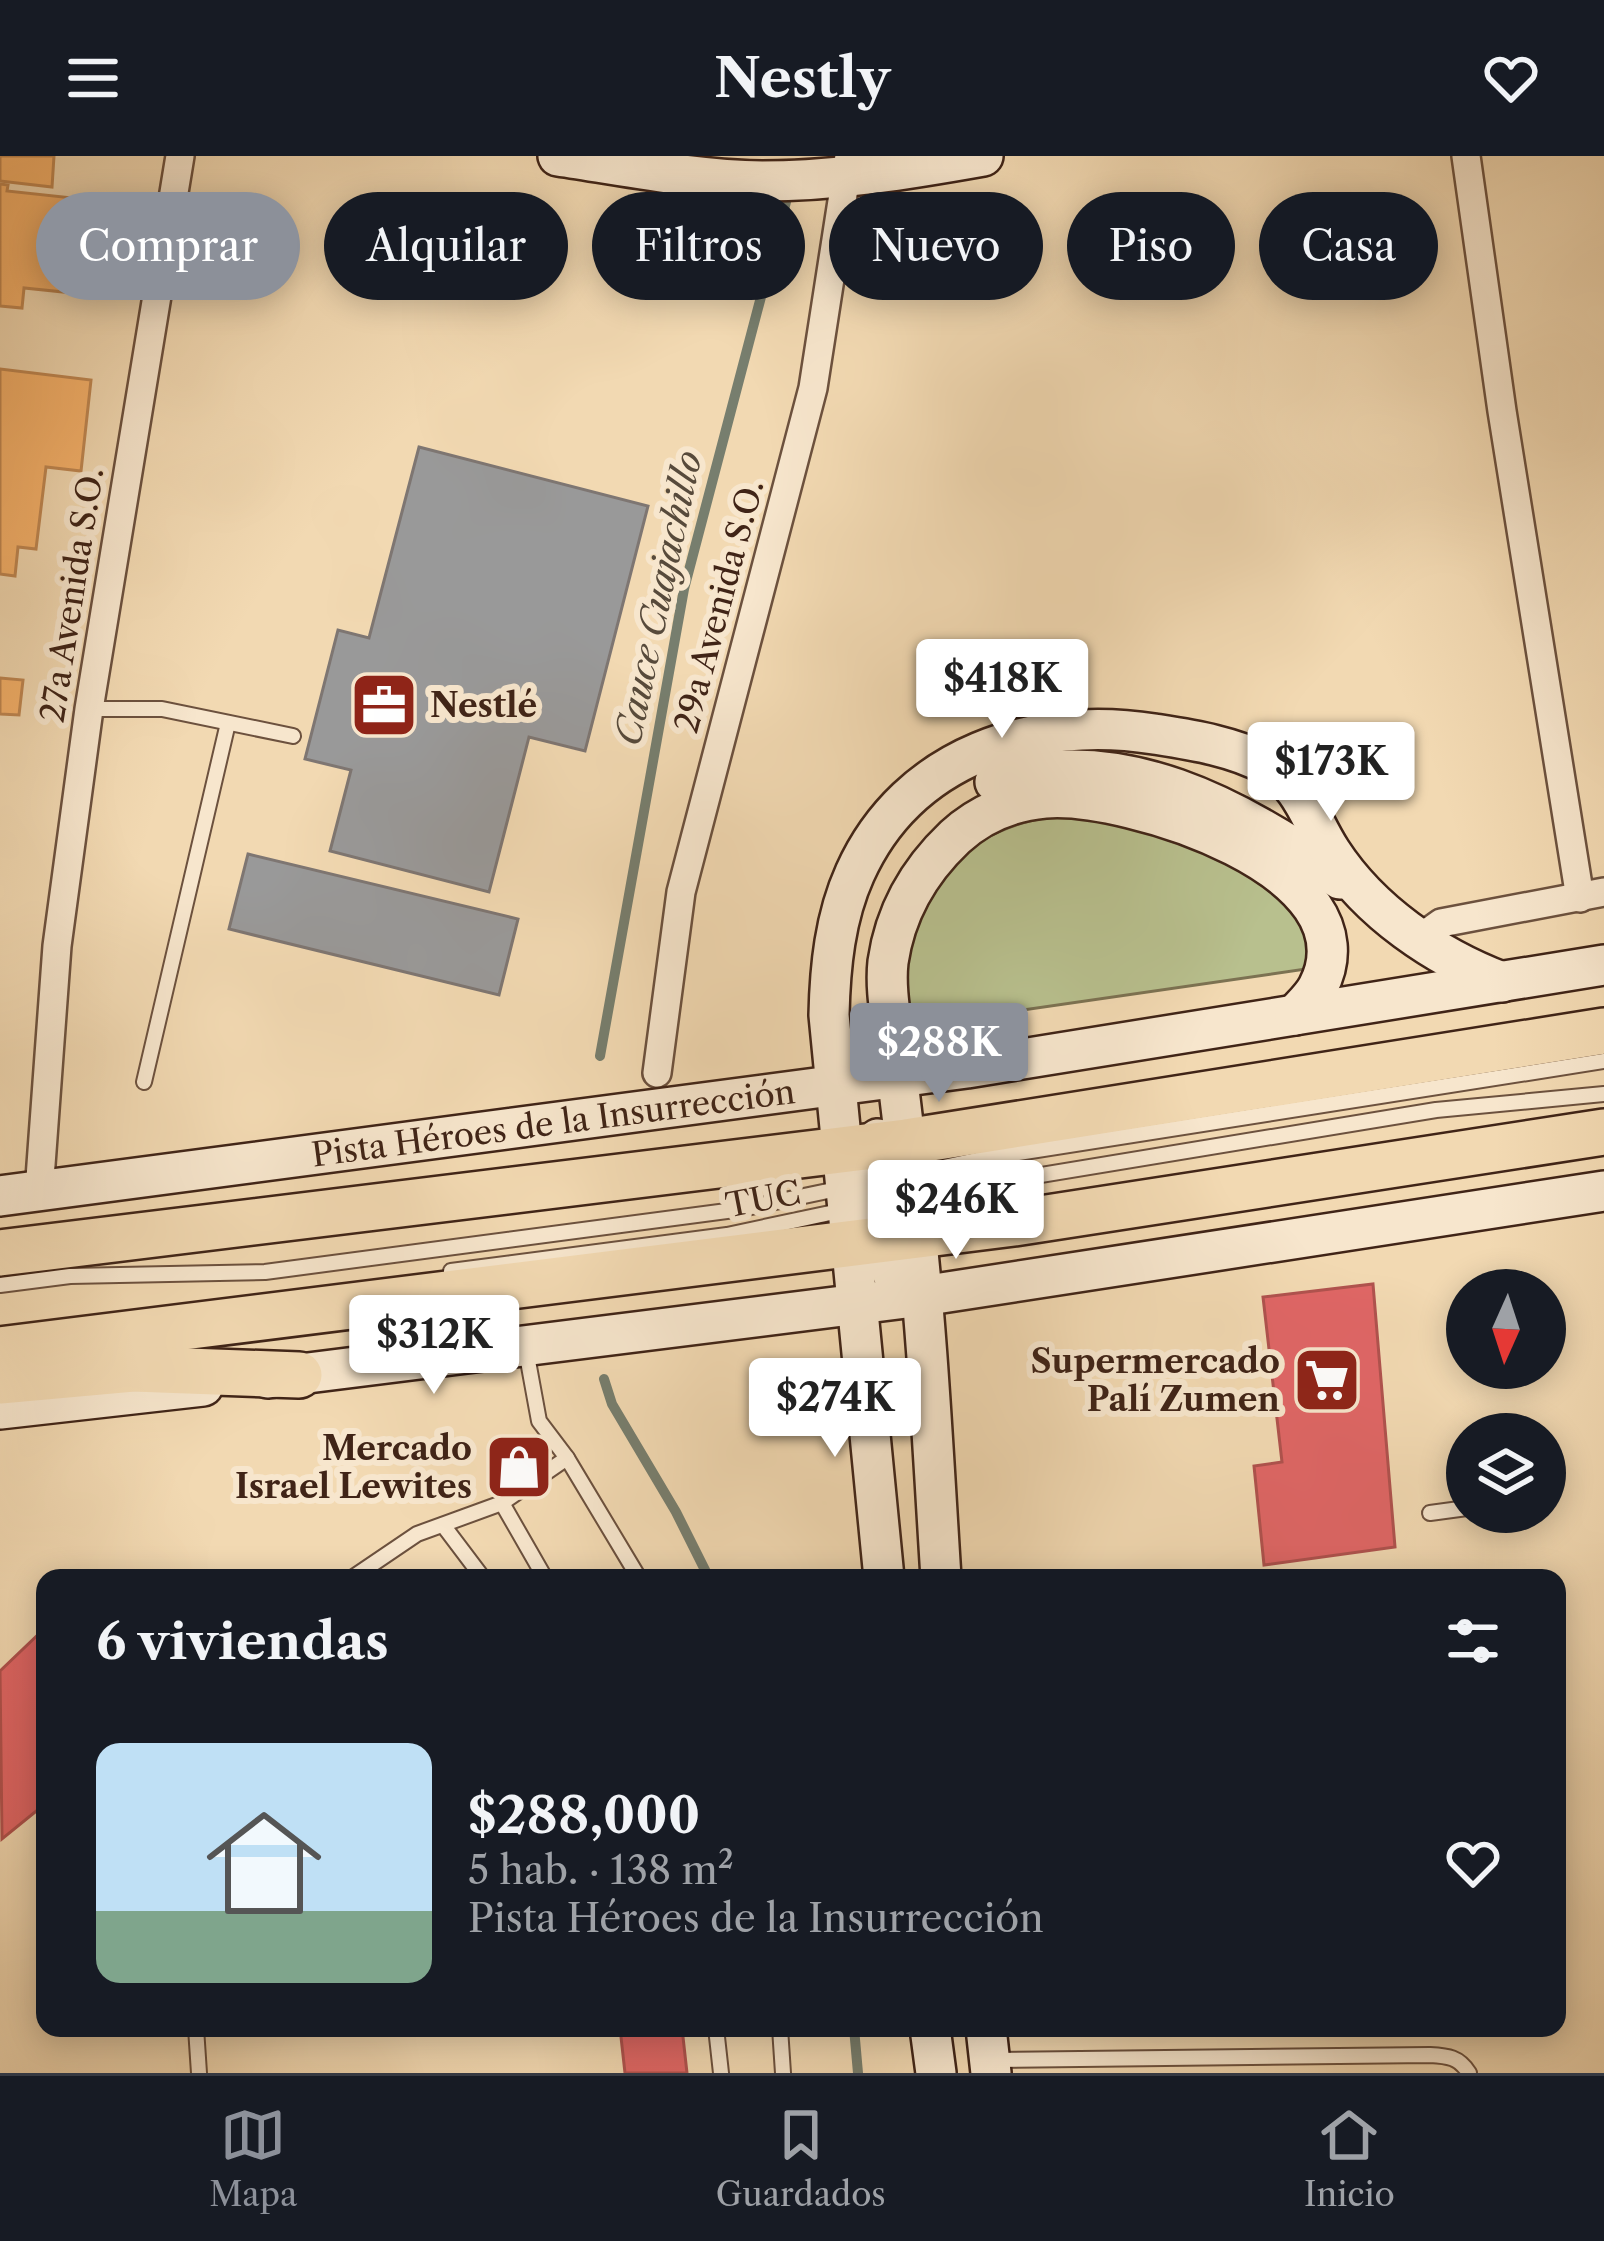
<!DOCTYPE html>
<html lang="es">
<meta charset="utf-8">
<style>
body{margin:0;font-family:"Libre Caslon Text",serif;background:#242831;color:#f1f3f6;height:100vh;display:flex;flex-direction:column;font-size:45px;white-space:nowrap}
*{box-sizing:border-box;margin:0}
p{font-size:39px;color:#9ea1a6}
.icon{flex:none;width:66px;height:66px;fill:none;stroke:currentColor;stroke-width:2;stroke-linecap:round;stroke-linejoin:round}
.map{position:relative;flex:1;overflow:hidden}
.drawer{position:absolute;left:36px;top:1413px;width:1530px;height:468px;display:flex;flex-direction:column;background:#171b24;border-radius:24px;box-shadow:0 6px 30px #0003}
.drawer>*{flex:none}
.hud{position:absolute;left:36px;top:36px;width:1533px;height:108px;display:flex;gap:24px}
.needle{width:78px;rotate:183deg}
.controls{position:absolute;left:1446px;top:1113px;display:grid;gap:24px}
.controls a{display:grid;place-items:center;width:120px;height:120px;border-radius:50%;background:#171b24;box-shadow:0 6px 30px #0003;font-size:60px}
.price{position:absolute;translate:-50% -102px;padding:0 27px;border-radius:12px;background:#fff;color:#222;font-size:39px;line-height:78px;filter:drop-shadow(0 3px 6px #0008)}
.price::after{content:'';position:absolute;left:50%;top:72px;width:36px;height:27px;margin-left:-18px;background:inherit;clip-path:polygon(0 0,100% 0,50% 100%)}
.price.active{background:#8c9099;color:#fff}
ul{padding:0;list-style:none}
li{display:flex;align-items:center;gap:36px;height:300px;padding:0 60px}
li+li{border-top:3px solid #363941}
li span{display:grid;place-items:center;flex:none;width:336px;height:240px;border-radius:24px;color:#555}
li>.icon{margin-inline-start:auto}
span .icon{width:144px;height:144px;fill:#fffc;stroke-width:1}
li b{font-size:51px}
h2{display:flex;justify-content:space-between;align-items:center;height:144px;padding:0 60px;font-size:51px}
.chip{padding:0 42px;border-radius:54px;background:#171b24;box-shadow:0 6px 30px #0003;font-size:42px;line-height:108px}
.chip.active{background:#8c9099;color:#fff}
header{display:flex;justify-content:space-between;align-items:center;height:156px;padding:0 60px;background:#171b24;font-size:54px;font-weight:800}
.tabs{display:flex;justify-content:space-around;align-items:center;height:168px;border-top:3px solid #363941;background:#171b24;font-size:33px;color:#9ea1a6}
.tabs a{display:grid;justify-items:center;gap:6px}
.tabs .active{color:#8c9099}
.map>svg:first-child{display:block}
.green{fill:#b8c08e;stroke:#7c7252;stroke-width:3}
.shops{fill:#e06666;stroke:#b0524e;stroke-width:3}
.health{fill:#f6b26b;stroke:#bf8752;stroke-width:3}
.industry{fill:#999;stroke:#7e7672;stroke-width:3}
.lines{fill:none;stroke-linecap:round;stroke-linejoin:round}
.stream{stroke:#777e6e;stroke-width:10}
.lane-casing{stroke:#6c513e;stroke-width:18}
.street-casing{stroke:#6c513e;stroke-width:32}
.secondary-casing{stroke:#402417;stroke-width:44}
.primary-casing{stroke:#402417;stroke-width:50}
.lane{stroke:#f7e6cd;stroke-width:14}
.street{stroke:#f7e6cd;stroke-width:27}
.secondary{stroke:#f7e6cd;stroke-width:39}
.primary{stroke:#f2d9b2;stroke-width:45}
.labels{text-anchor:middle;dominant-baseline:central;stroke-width:12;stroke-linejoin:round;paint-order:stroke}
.street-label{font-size:33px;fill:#402417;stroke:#f7e6cd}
.poi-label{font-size:33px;font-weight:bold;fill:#402417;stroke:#f7e6cd;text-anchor:end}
.water-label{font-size:36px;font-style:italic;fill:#574a3b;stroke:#f7e6cd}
</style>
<header><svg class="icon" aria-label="menu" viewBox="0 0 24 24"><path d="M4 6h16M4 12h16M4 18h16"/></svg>Nestly<svg class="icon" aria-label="heart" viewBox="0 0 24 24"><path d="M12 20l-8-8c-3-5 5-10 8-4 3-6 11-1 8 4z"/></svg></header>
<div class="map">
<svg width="1604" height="1917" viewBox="0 0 1604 1917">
<rect width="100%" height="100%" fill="#f2d9b2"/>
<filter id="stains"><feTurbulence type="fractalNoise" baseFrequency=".00167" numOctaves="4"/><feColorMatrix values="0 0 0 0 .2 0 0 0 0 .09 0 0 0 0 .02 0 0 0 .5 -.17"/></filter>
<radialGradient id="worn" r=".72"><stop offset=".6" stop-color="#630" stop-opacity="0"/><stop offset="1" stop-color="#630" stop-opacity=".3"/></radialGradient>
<!-- green -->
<path class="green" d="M1053,661C1071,661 1091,659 1109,662C1152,669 1277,721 1299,758C1308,772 1307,797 1306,813L912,870C885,767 947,673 1053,661Z"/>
<!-- shops -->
<g class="shops">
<polygon points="1373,1128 1395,1391 1264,1409 1254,1310 1282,1306 1263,1141"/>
<polygon points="45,1472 45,1648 2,1683 0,1515"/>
<polygon points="620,1872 682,1872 687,1917 625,1917"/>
</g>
<!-- health -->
<g class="health">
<polygon points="0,0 54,0 52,31 0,25"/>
<polygon points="0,28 8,29 7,35 82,43 73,137 24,132 22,152 0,150"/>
<polygon points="0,213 91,224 81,315 46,311 36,393 18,391 15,420 0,418"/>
<polygon points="0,522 23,524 19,559 0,558"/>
</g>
<!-- industry -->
<g class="industry">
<polygon points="419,291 648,350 585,595 529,581 489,736 330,695 351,614 305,603 338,474 369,482"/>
<polygon points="248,698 518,763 499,839 229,773"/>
</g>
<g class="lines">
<!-- stream -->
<g class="stream">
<polyline points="600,900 684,433 786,46 785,33"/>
<polyline points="604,1223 612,1248 676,1356 709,1422"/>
<polyline points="854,1872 858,1917"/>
</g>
<defs>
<g id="lane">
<polyline points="89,553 162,553 293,580"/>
<polyline points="144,926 228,567"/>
<polyline points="910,1018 986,1002 1604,905"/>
<polyline points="913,1040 1436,954 1604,938"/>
<polyline points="451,1115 727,1079 844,1054"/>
<polyline points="0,1129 70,1120 265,1116 742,1053 842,1032"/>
<polyline points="526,1194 539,1265 567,1302 639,1422"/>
<polyline points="502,1347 545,1422"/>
<polyline points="1430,1357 1467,1352"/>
<polyline points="443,1369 483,1422"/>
<polyline points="352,1422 417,1378 502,1347 567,1302"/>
<polyline points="196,1872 199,1917"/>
<polyline points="716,1872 721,1917"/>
<polyline points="780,1872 783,1917"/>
<path d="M995,1904L1430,1899C1448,1900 1459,1901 1469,1917"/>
</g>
<g id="street">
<polyline points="1466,0 1502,255 1580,742"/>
<polyline points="1420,782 1441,767 1604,736"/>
<polyline points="657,917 681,736 813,232 849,0"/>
<polyline points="39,1036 57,790 89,553 180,0"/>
</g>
<g id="secondary">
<path d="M558,0C626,10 693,24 762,25C836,25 910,13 983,0"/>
<path d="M995,626C1120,586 1241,653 1340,723"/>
<polyline points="878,983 892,1116 898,1129 922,1140"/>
<path id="s1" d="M0,1040L967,912L1604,809"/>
<polyline points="268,1222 922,1140 1604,1035"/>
<polyline points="0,1253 203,1230"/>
<path d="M884,1422L829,859C830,811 835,761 855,717C908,599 1035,559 1154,578C1192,584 1233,590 1268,609C1303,629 1310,664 1331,696C1370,756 1436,801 1502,826"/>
<path d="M941,1422C933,1295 927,1167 912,1041C906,990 899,939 894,888C891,861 885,833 888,806C895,757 919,715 955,681C980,658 1012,645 1045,642C1125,635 1379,713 1318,831C1313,841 1303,850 1295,859"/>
<polyline points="930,1872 936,1917"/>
<polyline points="986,1872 991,1917"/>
</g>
<g id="primary">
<polyline points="0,1097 906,986 1604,875"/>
<polyline points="0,1194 1014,1067 1604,976"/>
<polyline points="0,1225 133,1213 299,1219"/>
</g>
</defs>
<!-- lane casing -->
<use href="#lane" class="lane-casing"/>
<!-- street casing -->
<use href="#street" class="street-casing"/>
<!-- secondary casing -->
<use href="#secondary" class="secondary-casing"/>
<!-- primary casing -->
<use href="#primary" class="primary-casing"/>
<!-- lane -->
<use href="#lane" class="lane"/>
<!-- street -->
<use href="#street" class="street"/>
<!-- secondary -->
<use href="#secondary" class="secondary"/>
<!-- primary -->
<use href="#primary" class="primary"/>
</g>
<!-- icons -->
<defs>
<symbol id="office-square" viewBox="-11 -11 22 22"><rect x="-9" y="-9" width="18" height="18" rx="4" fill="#8f2418" stroke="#f7e6cd"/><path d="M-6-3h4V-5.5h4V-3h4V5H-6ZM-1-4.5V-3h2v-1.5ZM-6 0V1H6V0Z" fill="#fff"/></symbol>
<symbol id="supermarket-square" viewBox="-11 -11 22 22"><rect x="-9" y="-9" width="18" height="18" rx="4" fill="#8f2418" stroke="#f7e6cd"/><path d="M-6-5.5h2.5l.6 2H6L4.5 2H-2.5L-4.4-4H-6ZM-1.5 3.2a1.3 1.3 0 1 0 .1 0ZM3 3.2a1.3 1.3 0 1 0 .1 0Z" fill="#fff"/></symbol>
<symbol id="shop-square" viewBox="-11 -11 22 22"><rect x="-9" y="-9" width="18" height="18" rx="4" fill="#8f2418" stroke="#f7e6cd"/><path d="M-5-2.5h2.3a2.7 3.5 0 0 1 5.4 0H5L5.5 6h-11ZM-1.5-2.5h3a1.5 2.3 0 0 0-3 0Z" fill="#fff"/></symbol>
</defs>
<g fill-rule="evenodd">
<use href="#office-square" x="346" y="511" width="76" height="76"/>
<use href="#supermarket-square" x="1289" y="1186" width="76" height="76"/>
<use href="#shop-square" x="481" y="1273" width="76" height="76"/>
</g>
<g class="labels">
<!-- street labels -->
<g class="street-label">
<text transform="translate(72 439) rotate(-81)">27a Avenida S.O.</text>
<text transform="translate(719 450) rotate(-75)">29a Avenida S.O.</text>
<text stroke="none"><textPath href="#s1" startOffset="558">Pista Héroes de la Insurrección</textPath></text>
<text transform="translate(763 1043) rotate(-11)">TUC</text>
</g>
<!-- poi labels -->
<g class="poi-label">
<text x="430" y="549" text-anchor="start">Nestlé</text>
<text x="1280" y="1205">Supermercado<tspan x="1280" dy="38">Palí Zumen</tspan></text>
<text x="472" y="1292">Mercado<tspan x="472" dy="38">Israel Lewites</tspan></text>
</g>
<!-- water labels -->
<g class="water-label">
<text transform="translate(658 442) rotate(-78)">Cauce Cuajachillo</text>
</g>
</g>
<rect width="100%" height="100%" filter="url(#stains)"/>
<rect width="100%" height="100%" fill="url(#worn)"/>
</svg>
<div class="controls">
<a><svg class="needle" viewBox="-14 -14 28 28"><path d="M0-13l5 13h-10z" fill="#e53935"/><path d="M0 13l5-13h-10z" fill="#9ea1a6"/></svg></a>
<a><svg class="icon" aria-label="layers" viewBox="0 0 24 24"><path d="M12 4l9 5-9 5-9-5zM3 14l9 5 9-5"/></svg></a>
</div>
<b class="price" style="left:1002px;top:585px">$418K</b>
<b class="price" style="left:1331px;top:668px">$173K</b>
<b class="price active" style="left:939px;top:949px">$288K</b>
<b class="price" style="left:956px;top:1106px">$246K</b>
<b class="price" style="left:434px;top:1241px">$312K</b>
<b class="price" style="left:835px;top:1304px">$274K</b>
<div class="hud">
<a class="chip active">Comprar</a>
<a class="chip">Alquilar</a>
<a class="chip">Filtros</a>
<a class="chip">Nuevo</a>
<a class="chip">Piso</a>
<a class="chip">Casa</a>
</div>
<section class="drawer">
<h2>6 viviendas<svg class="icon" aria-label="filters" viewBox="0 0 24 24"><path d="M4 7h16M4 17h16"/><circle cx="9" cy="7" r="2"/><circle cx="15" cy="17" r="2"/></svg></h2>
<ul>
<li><span style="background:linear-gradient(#bfe0f5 70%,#7fa58c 0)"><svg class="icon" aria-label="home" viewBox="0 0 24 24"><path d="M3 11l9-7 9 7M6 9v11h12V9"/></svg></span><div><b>$288,000</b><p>5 hab. · 138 m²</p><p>Pista Héroes de la Insurrección</p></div><svg class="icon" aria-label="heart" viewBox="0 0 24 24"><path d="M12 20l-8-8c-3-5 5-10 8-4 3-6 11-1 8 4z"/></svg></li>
</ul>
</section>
</div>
<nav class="tabs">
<a class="active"><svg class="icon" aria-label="map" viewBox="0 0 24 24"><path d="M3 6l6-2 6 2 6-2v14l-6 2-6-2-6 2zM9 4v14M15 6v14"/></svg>Mapa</a>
<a><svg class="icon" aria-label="saved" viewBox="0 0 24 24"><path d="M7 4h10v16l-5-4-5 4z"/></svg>Guardados</a>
<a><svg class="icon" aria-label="home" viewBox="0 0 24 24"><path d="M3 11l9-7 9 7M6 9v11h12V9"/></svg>Inicio</a>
</nav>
